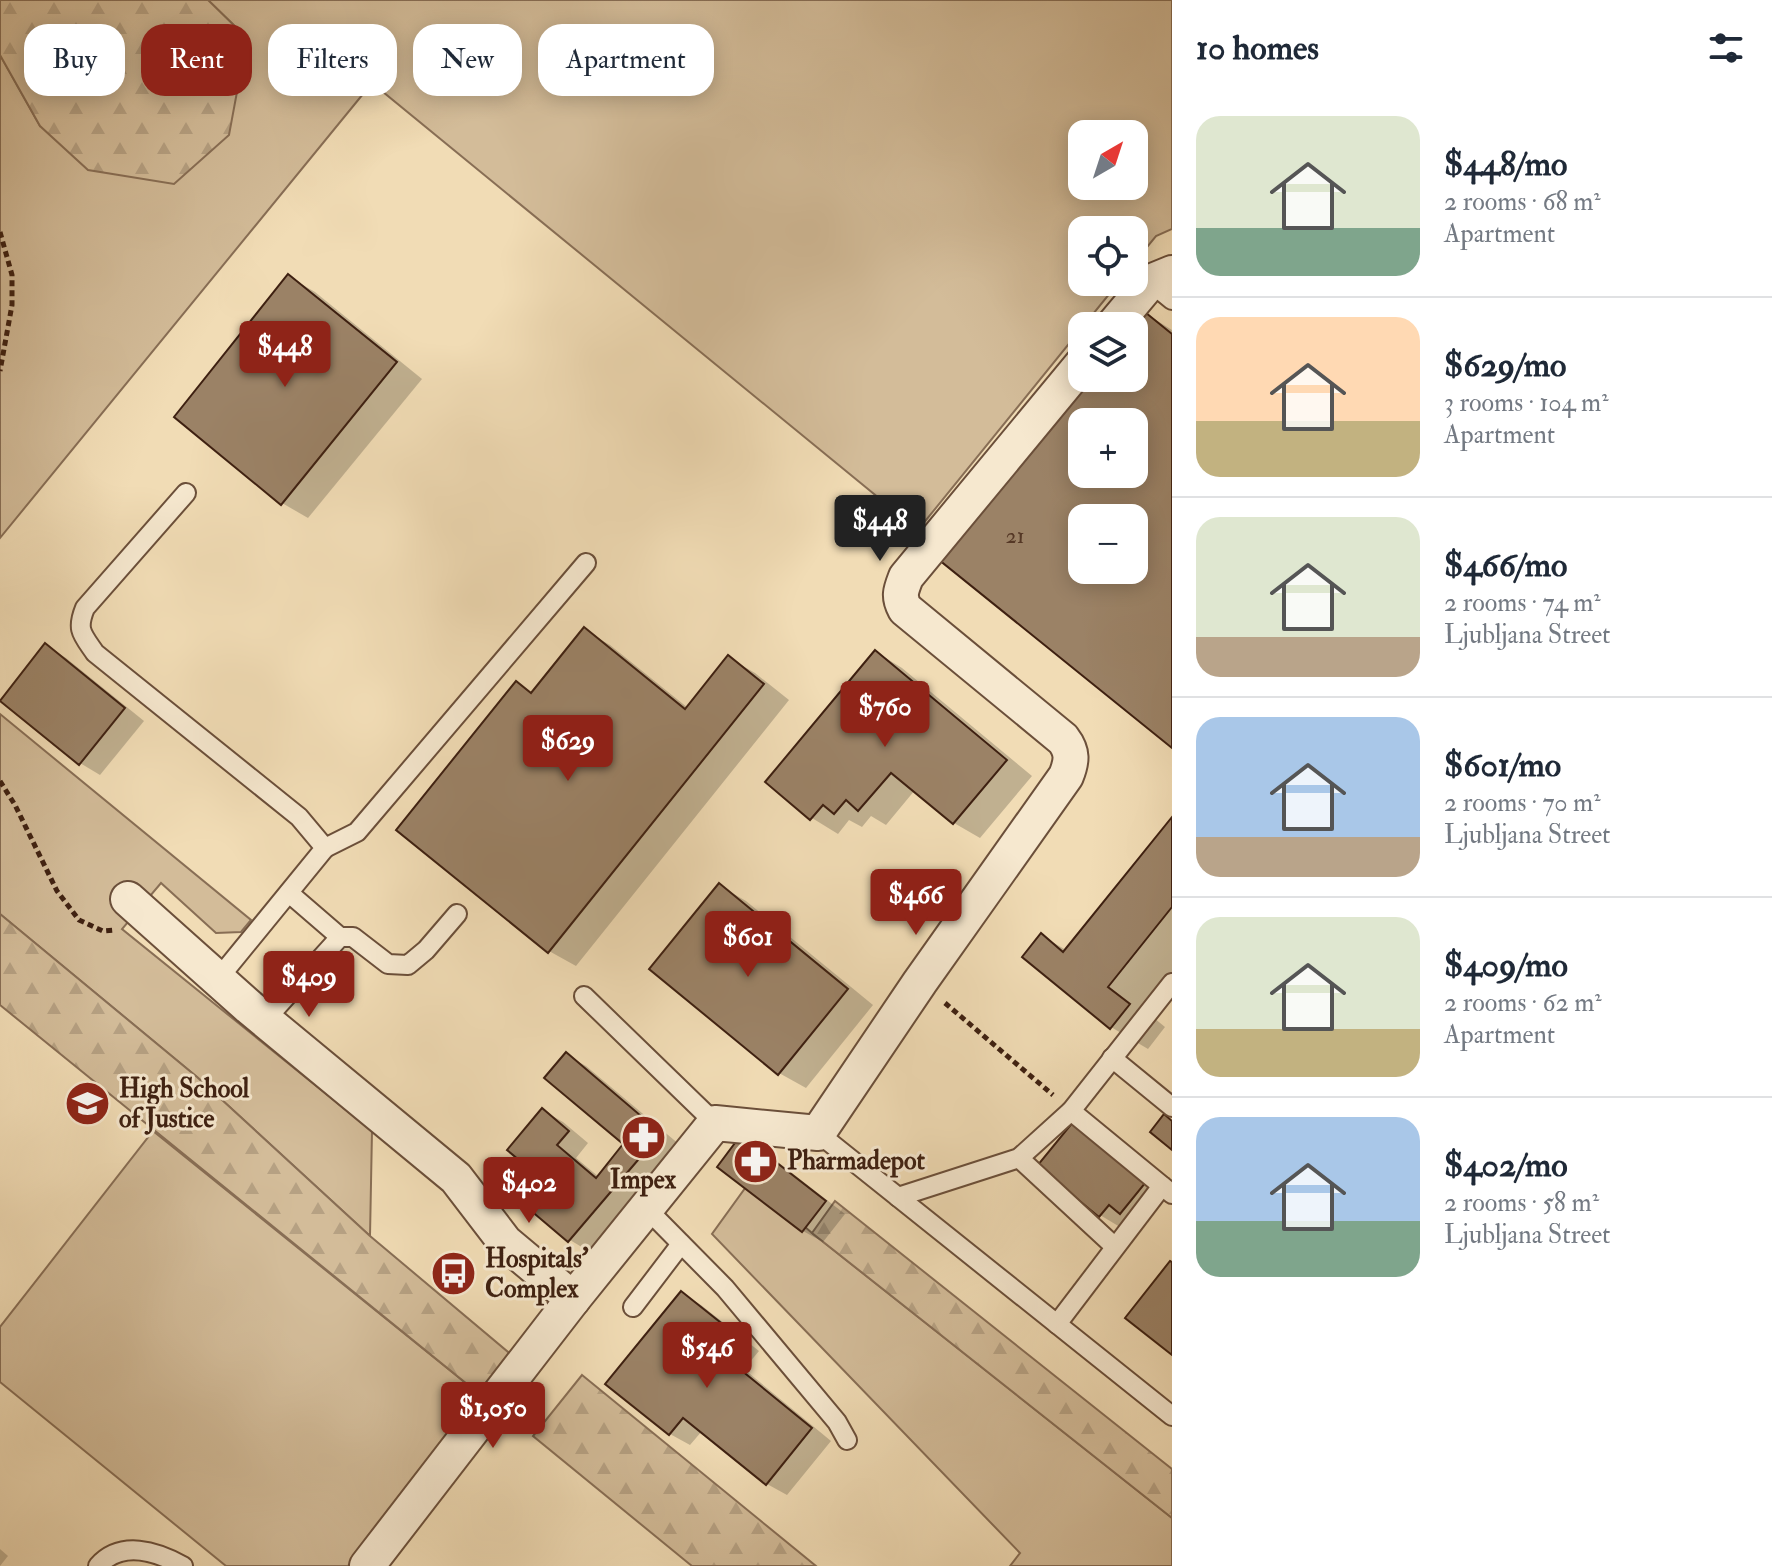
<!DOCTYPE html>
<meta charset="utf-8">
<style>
body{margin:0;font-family:"IM FELL Double Pica",serif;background:#f6f6f7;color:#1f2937;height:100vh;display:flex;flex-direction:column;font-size:30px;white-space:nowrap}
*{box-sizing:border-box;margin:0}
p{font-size:26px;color:#747a83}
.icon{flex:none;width:44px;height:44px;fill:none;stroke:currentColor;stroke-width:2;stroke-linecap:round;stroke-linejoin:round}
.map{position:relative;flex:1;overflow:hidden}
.side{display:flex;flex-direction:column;background:#fff;width:600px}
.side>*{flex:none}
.hud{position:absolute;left:24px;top:24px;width:760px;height:72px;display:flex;gap:16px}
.needle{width:52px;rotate:39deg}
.tools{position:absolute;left:1068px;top:120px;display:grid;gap:16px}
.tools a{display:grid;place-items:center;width:80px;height:80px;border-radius:16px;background:#fff;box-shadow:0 4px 20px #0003;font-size:40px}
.price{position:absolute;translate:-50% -68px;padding:0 18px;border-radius:8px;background:#8f2418;color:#fff;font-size:26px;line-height:52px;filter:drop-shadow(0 2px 4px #0008)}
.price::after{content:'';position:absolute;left:50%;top:48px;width:24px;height:18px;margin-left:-12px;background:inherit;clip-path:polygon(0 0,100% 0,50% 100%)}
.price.on{background:#222;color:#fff}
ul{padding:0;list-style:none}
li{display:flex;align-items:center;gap:24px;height:200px;padding:0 24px}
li+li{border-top:2px solid #e0e1e3}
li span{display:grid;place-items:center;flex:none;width:224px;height:160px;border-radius:24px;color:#555}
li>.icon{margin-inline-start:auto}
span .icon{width:96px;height:96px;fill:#fffc;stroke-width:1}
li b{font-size:34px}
h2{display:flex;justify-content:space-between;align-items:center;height:96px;padding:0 24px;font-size:34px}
.chip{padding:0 28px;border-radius:24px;background:#fff;box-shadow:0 4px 20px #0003;font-size:28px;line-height:72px}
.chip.on{background:#8f2418;color:#fff}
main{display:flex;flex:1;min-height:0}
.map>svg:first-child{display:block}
.grass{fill:#d3bc99;stroke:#886e55;stroke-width:2;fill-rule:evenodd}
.forest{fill:url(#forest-firs);stroke:#886e55;stroke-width:2}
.shadow{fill:#0003;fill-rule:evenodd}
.building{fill:#9b8266;stroke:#3e2011;stroke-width:2;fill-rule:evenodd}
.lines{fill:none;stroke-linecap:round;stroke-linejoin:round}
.lane-casing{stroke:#6b4f3a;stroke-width:22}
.street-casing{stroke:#6b4f3a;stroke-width:38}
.path{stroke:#3e2011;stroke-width:5;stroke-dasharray:6 4;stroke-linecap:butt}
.lane{stroke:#f6e8cf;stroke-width:18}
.street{stroke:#f6e8cf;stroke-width:34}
.labels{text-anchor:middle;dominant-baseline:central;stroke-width:6;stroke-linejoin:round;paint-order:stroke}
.number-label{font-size:22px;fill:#553826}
.poi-label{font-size:26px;font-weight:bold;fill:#3e2011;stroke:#f6e8cf;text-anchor:start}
</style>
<main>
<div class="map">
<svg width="1172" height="1566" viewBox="0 0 1172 1566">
<defs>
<pattern id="forest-firs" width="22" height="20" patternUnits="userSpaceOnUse" patternTransform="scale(2)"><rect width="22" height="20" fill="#d3bc99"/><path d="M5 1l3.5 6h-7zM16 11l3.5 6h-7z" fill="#b6a183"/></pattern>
</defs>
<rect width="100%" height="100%" fill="#f1dcb5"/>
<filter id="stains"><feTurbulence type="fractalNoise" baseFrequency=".0025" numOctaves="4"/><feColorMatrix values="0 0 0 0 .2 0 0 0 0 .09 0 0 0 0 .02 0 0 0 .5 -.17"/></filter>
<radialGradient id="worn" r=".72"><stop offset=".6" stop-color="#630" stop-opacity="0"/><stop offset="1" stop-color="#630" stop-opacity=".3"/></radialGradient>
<!-- grass -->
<g class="grass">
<path d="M208,0H1172V229L1156,236L1134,263V230H1082V282H1119L918,530L372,83L0,538V55L40,126L247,38ZM1082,134H1134V186H1082Z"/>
<polygon points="0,714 251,920 241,932 216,933 161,883 122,929 372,1131 370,1236 197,1077 0,914"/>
<polygon points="153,1131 488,1401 348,1566 226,1566 0,1382 0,1327"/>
<polygon points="751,1180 812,1233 1172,1518 1172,1566 1010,1566 1020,1553 712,1234"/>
</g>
<!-- forest -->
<g class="forest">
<polygon points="0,0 208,0 247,38 229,135 174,184 88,170 40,126 0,55"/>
<polygon points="0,914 197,1077 370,1236 520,1362 488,1401 0,1005"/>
<polygon points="835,1201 1172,1469 1172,1518 812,1233"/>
<polygon points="582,1375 816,1566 692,1566 687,1562 533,1436"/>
</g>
<!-- shadow -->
<g class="shadow">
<polygon points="289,277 315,292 422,379 308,518 282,503"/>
<path d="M1135,307L1172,330V745L936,555L1082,378H1134ZM1082,422H1134V474H1082ZM1082,518H1134V570H1082Z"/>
<polygon points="584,630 610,645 688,708 729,658 755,673 789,700 576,966 549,951 517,684 533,693"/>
<polygon points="46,646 66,658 144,721 100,775 80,763"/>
<polygon points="876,652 902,668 1032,776 980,838 954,823 915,790 886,825 871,816 862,827 849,820 838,834 812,818 768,782"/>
<polygon points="1172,821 1172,974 1143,1009 1165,1027 1148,1049 1111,1027 1042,936 1066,950"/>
<polygon points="720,886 746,901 873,1005 806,1088 779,1073"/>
<polygon points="566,1055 586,1066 680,1145 590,1252 570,1240 526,1204 546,1180 542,1110 563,1122 588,1143 576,1158 599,1177 626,1144"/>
<polygon points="1074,1125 1165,1195 1120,1227 1100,1215"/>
<polygon points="741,1138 761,1149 845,1214 823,1242 803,1231"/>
<polygon points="681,1293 701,1305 759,1351 744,1369 831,1441 787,1495 767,1484 702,1431 690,1445 670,1434"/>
<polygon points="0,1549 8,1556 0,1566"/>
</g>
<!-- building -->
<g class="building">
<polygon points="288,274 397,362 281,505 174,417"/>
<path d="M1135,304L1172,334V748L933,555L1082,378H1134ZM1082,422H1134V474H1082ZM1082,518H1134V570H1082Z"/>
<polygon points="584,627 685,709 728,655 764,684 548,953 396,830 516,681 531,693"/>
<polygon points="45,643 125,708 79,765 0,701"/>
<polygon points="875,650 1007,760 953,824 891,773 858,811 846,800 834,814 823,805 810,820 765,782"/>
<polygon points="1172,817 1172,907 1108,987 1130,1004 1110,1029 1022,957 1041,933 1063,952"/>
<polygon points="719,883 848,989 778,1075 649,969"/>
<polygon points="566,1052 661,1133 568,1242 523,1204 544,1181 507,1150 542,1108 569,1131 557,1145 596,1178 623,1144 544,1078"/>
<polygon points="1164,1114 1172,1121 1172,1150 1150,1132"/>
<polygon points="1073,1122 1146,1182 1120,1214 1109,1205 1099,1217 1037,1166"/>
<polygon points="741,1135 826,1201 802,1232 717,1167"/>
<polygon points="1170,1261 1172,1262 1172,1355 1125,1318"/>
<polygon points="681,1291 740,1338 725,1357 812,1428 766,1485 683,1418 669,1435 605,1384"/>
</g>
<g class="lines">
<defs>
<g id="lane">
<polyline points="1150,282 1172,300"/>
<path d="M186,493L85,608C76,630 82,634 95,653L299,817L325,848L218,979"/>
<polyline points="325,848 357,832 586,563"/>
<polyline points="289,893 340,937"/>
<polyline points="584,996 715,1123"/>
<polyline points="265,1020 340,937 353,937 388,964 408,965 426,950 457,914"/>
<polyline points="1112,1058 1172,1107"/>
<polyline points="1071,1111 1172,1194"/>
<polyline points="818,1133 1172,1416"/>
<polyline points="1019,1158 1114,1246"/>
<polyline points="898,1197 1019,1158 1071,1111 1172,983"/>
<polyline points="646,1208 725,1288 837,1422 847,1440"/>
<polyline points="633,1307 681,1244"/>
<polyline points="1057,1324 1162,1186"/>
<path d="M98,1566C121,1540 156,1551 183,1566"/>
</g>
<g id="street">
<polyline points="1113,326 1150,282 1172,273"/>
<polyline points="128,899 249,1007 456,1178 505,1242 573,1299"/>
<path d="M367,1566L573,1299L715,1123L818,1133L920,982L1066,776C1072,761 1073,752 1063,739L905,609C898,596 901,590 906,577L1082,364"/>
</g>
</defs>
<!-- lane casing -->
<use href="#lane" class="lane-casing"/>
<!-- street casing -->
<use href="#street" class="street-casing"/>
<!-- path -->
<g class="path">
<polyline points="0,232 12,275 12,305 0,371"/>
<polyline points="0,781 15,805 57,891 79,920 103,931 114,930"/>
<polyline points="945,1003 1053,1095"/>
</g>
<!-- lane -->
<use href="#lane" class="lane"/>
<!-- street -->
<use href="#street" class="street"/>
</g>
<!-- icons -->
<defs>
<symbol id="university-disc" viewBox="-11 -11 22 22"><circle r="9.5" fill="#8f2418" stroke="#f6e8cf"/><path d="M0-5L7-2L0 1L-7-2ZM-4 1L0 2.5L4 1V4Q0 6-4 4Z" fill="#fff"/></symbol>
<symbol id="pharmacy-disc" viewBox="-11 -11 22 22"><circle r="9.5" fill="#8f2418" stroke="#f6e8cf"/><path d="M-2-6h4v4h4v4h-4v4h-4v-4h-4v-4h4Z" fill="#fff"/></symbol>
<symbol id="bus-disc" viewBox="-11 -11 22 22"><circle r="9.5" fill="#8f2418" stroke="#f6e8cf"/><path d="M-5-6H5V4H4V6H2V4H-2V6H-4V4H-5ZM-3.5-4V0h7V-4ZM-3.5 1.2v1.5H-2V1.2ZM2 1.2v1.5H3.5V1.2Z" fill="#fff"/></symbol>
</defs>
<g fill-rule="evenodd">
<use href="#university-disc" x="62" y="1078" width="51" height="51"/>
<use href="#pharmacy-disc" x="618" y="1112" width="51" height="51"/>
<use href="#pharmacy-disc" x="730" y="1136" width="51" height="51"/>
<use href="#bus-disc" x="428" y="1248" width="51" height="51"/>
</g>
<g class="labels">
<!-- number labels -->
<g class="number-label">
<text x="1015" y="536">21</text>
</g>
<!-- poi labels -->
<g class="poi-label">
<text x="119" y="1089">High School<tspan x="119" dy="30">of Justice</tspan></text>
<text x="787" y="1161">Pharmadepot</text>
<text x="643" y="1180" text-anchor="middle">Impex</text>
<text x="485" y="1259">Hospitals'<tspan x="485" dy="30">Complex</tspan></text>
</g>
</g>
<rect width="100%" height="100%" filter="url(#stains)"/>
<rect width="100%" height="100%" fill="url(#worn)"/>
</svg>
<div class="tools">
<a><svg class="needle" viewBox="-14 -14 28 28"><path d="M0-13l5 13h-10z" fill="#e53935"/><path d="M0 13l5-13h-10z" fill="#747a83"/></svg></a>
<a><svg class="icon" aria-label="locate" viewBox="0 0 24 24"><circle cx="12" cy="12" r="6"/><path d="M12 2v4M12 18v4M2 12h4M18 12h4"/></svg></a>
<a><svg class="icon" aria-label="layers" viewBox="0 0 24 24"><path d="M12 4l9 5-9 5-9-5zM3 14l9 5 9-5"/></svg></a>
<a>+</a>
<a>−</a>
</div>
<b class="price" style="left:285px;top:389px">$448</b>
<b class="price on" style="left:880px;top:563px">$448</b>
<b class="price" style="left:885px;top:749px">$760</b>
<b class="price" style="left:568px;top:783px">$629</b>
<b class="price" style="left:916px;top:937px">$466</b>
<b class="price" style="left:748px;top:979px">$601</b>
<b class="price" style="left:309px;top:1019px">$409</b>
<b class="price" style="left:529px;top:1225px">$402</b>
<b class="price" style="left:707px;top:1390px">$546</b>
<b class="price" style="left:493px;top:1450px">$1,050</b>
<div class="hud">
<a class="chip">Buy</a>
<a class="chip on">Rent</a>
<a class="chip">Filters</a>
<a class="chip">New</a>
<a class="chip">Apartment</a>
</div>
</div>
<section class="side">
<h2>10 homes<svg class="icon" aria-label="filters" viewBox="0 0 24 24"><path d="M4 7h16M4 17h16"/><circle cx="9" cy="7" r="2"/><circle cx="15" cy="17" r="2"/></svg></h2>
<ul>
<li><span style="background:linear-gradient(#dfe7d0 70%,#7fa58c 0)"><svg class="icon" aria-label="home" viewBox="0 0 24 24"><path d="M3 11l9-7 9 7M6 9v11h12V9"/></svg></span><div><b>$448/mo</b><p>2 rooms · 68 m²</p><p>Apartment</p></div></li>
<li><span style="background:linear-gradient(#ffd9b3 65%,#c2b280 0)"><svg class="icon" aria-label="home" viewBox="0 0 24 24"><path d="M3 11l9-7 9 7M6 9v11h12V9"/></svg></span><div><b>$629/mo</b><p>3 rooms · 104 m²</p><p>Apartment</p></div></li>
<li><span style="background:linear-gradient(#dfe7d0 75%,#b9a48a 0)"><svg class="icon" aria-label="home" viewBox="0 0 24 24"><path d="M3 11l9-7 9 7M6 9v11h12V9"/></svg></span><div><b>$466/mo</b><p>2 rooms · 74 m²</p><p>Ljubljana Street</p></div></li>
<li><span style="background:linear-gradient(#a9c7e8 75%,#b9a48a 0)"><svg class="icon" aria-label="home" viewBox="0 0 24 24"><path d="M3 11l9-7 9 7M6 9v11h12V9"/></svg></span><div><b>$601/mo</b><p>2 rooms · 70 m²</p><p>Ljubljana Street</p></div></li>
<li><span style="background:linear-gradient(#dfe7d0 70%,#c2b280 0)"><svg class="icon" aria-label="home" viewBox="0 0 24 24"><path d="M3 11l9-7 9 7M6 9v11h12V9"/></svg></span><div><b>$409/mo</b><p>2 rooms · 62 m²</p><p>Apartment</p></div></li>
<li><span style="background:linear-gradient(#a9c7e8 65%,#7fa58c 0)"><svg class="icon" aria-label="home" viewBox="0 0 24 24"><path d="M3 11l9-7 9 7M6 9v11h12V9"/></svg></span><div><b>$402/mo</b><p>2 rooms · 58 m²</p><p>Ljubljana Street</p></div></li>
</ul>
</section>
</main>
